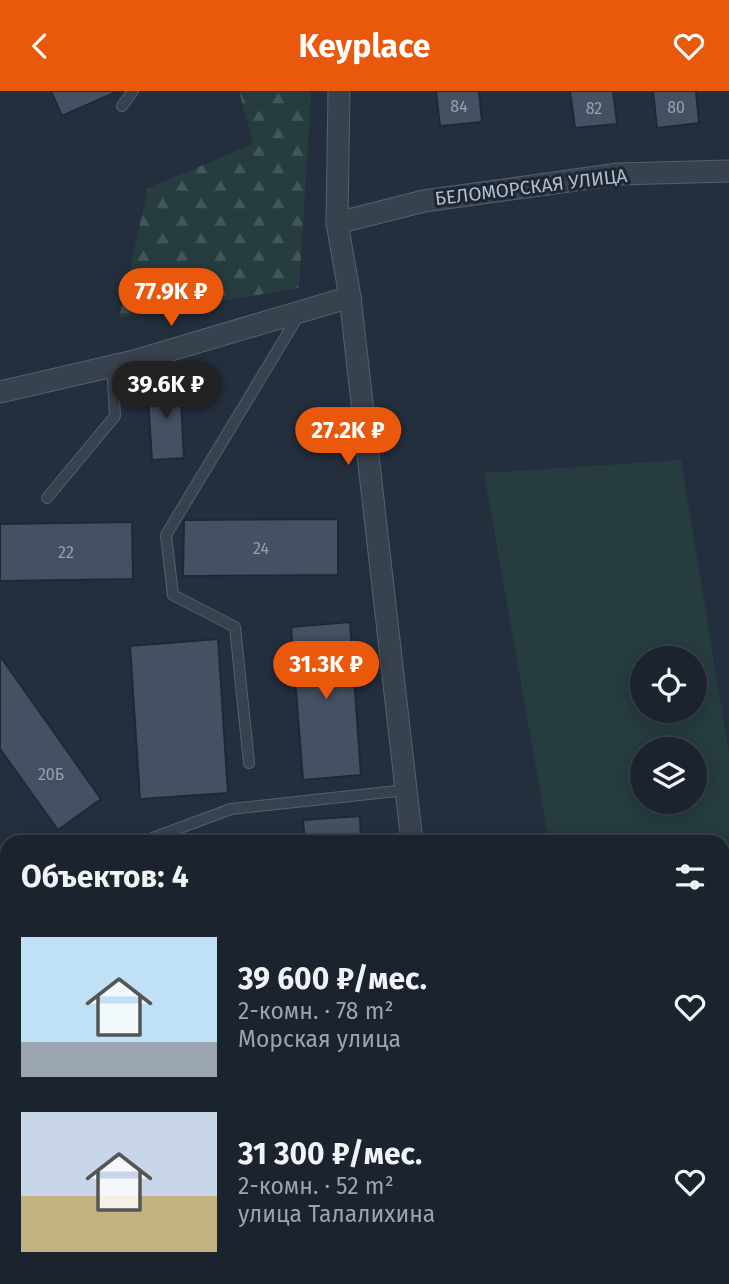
<!DOCTYPE html>
<html lang="ru">
<meta charset="utf-8">
<style>
body{margin:0;font-family:"Fira Sans",sans-serif;background:#282f3a;color:#f1f3f6;height:100vh;display:flex;flex-direction:column;font-size:26px;white-space:nowrap}
*{box-sizing:border-box;margin:0}
p{font-size:23px;color:#a0a4aa}
.icon{flex:none;width:38px;height:38px;fill:none;stroke:currentColor;stroke-width:2;stroke-linecap:round;stroke-linejoin:round}
.map{position:relative;flex:1;overflow:hidden}
.panel{position:absolute;left:0px;top:744px;width:730px;height:450px;display:flex;flex-direction:column;background:#1b232e;border-radius:21px 21px 0 0;box-shadow:0 4px 18px #0003,0 0 0 2px #39404a}
.panel>*{flex:none}
.buttons{position:absolute;left:630px;top:555px;display:grid;gap:14px}
.buttons a{display:grid;place-items:center;width:77px;height:77px;border-radius:50%;background:#1b232e;box-shadow:0 4px 18px #0003,0 0 0 2px #39404a;font-size:35px}
.price{position:absolute;translate:-50% -60px;padding:0 16px;border-radius:24px;background:#ea580c;color:#fff;font-size:23px;line-height:46px;filter:drop-shadow(0 2px 4px #0008)}
.price::after{content:'';position:absolute;left:50%;top:42px;width:21px;height:16px;margin-left:-10px;background:inherit;clip-path:polygon(0 0,100% 0,50% 100%)}
.price.selected{background:#222;color:#fff}
ul{padding:0;list-style:none}
li{display:flex;align-items:center;gap:21px;height:175px;padding:0 21px}
li span{display:grid;place-items:center;flex:none;width:196px;height:140px;border-radius:0px;color:#555}
li>.icon{margin-inline-start:auto}
span .icon{width:84px;height:84px;fill:#fffc;stroke-width:1}
li b{font-size:30px}
h2{display:flex;justify-content:space-between;align-items:center;height:84px;padding:0 21px;font-size:30px}
header{display:flex;justify-content:space-between;align-items:center;height:91px;padding:0 21px;background:#ea580c;color:#fff;font-size:32px;font-weight:700}
.map>svg:first-child{display:block}
.forest{fill:url(#forest-firs)}
.pitch{fill:#263c3f;fill-rule:evenodd}
.building{fill:#455162;stroke:#1f2835;stroke-width:2}
.lines{fill:none;stroke-linecap:round;stroke-linejoin:round}
.lane-casing{stroke:#565f6c;stroke-width:12}
.street-casing{stroke:#565f6c;stroke-width:23}
.lane{stroke:#38414e;stroke-width:10}
.street{stroke:#38414e;stroke-width:21}
.labels{text-anchor:middle;dominant-baseline:central;stroke-width:6;stroke-linejoin:round;paint-order:stroke}
.number-label{font-size:16px;fill:#98a1af}
.street-label{font-size:19px;fill:#b4bcc9;stroke:#1d2633}
</style>
<header><svg class="icon" aria-label="back" viewBox="0 0 24 24"><path d="M15 5l-7 7 7 7"/></svg>Keyplace<svg class="icon" aria-label="heart" viewBox="0 0 24 24"><path d="M12 20l-8-8c-3-5 5-10 8-4 3-6 11-1 8 4z"/></svg></header>
<div class="map">
<svg width="729" height="1193" viewBox="0 0 729 1193">
<defs>
<pattern id="forest-firs" width="22" height="20" patternUnits="userSpaceOnUse" patternTransform="scale(1.75)"><rect width="22" height="20" fill="#263c3f"/><path d="M5 1l3.5 6h-7zM16 11l3.5 6h-7z" fill="#435659"/></pattern>
</defs>
<rect width="100%" height="100%" fill="#242f3e"/>
<!-- forest -->
<polygon class="forest" points="239,0 311,0 299,197 119,227 148,97 253,53"/>
<!-- pitch -->
<path class="pitch" d="M681,369L729,662V921H723V751H549L484,382ZM642,567H695V620H642ZM642,658H695V710H642Z"/>
<!-- building -->
<g class="building">
<polygon points="51,0 118,0 62,25"/>
<polygon points="436,0 479,0 482,31 440,35"/>
<polygon points="570,0 613,0 617,33 575,37"/>
<polygon points="653,0 696,0 699,32 657,37"/>
<polygon points="180,291 184,367 152,369 147,293"/>
<polygon points="338,428 338,484 183,485 184,429"/>
<polygon points="132,431 133,488 0,490 0,433"/>
<polygon points="350,531 361,684 303,689 291,536"/>
<polygon points="218,548 228,702 140,708 130,555"/>
<polygon points="0,565 101,708 58,739 0,658"/>
<polygon points="360,725 361,751 305,751 303,729"/>
</g>
<g class="lines">
<defs>
<g id="lane">
<polyline points="122,15 133,0"/>
<polyline points="47,407 115,325 112,275"/>
<polyline points="249,672 235,536 173,504 166,444 300,222"/>
<polyline points="142,751 231,718 406,699"/>
<polyline points="0,905 7,913"/>
<polyline points="723,1043 729,1042"/>
<polyline points="0,1102 7,1103"/>
<polyline points="683,1186 683,1193"/>
<polyline points="21,1193 22,1186"/>
</g>
<g id="street">
<polyline points="339,0 337,132 350,206 412,751"/>
<polyline points="337,132 424,110 618,83 729,80"/>
<polyline points="0,301 134,270 350,206"/>
<polyline points="467,1186 469,1193"/>
</g>
</defs>
<!-- lane casing -->
<use href="#lane" class="lane-casing"/>
<!-- street casing -->
<use href="#street" class="street-casing"/>
<!-- lane -->
<use href="#lane" class="lane"/>
<!-- street -->
<use href="#street" class="street"/>
</g>
<g class="labels">
<!-- number labels -->
<g class="number-label">
<text x="459" y="15">84</text>
<text x="676" y="16">80</text>
<text x="594" y="17">82</text>
<text x="261" y="457">24</text>
<text x="66" y="461">22</text>
<text x="51" y="683">20Б</text>
</g>
<!-- street labels -->
<g class="street-label">
<text transform="translate(531 96) rotate(-7)">БЕЛОМОРСКАЯ УЛИЦА</text>
</g>
</g>
</svg>
<div class="buttons">
<a><svg class="icon" aria-label="locate" viewBox="0 0 24 24"><circle cx="12" cy="12" r="6"/><path d="M12 2v4M12 18v4M2 12h4M18 12h4"/></svg></a>
<a><svg class="icon" aria-label="layers" viewBox="0 0 24 24"><path d="M12 4l9 5-9 5-9-5zM3 14l9 5 9-5"/></svg></a>
</div>
<b class="price" style="left:171px;top:237px">77.9K ₽</b>
<b class="price selected" style="left:166px;top:330px">39.6K ₽</b>
<b class="price" style="left:348px;top:376px">27.2K ₽</b>
<b class="price" style="left:326px;top:610px">31.3K ₽</b>
<section class="panel">
<h2>Объектов: 4<svg class="icon" aria-label="filters" viewBox="0 0 24 24"><path d="M4 7h16M4 17h16"/><circle cx="9" cy="7" r="2"/><circle cx="15" cy="17" r="2"/></svg></h2>
<ul>
<li><span style="background:linear-gradient(#bfe0f5 75%,#9aa5b1 0)"><svg class="icon" aria-label="home" viewBox="0 0 24 24"><path d="M3 11l9-7 9 7M6 9v11h12V9"/></svg></span><div><b>39 600 ₽/мес.</b><p>2-комн. · 78 m²</p><p>Морская улица</p></div><svg class="icon" aria-label="heart" viewBox="0 0 24 24"><path d="M12 20l-8-8c-3-5 5-10 8-4 3-6 11-1 8 4z"/></svg></li>
<li><span style="background:linear-gradient(#c9d6e8 60%,#c2b280 0)"><svg class="icon" aria-label="home" viewBox="0 0 24 24"><path d="M3 11l9-7 9 7M6 9v11h12V9"/></svg></span><div><b>31 300 ₽/мес.</b><p>2-комн. · 52 m²</p><p>улица Талалихина</p></div><svg class="icon" aria-label="heart" viewBox="0 0 24 24"><path d="M12 20l-8-8c-3-5 5-10 8-4 3-6 11-1 8 4z"/></svg></li>
</ul>
</section>
</div>
